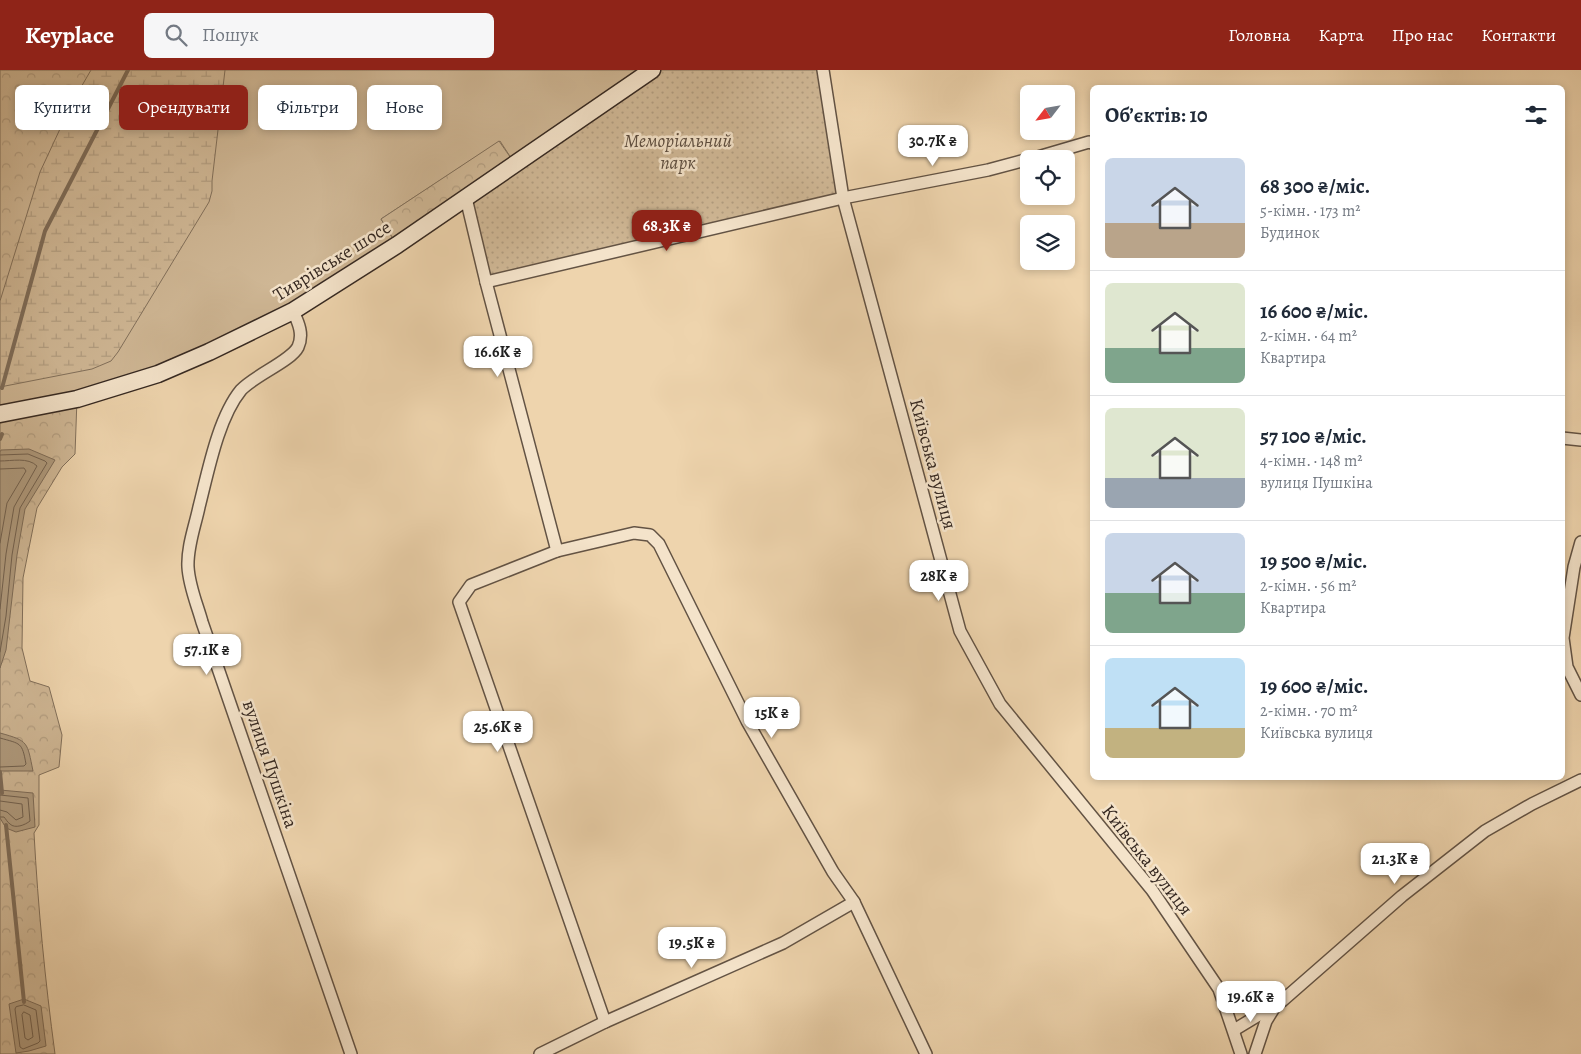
<!DOCTYPE html>
<html lang="uk">
<meta charset="utf-8">
<style>
body{margin:0;font-family:Alegreya,serif;background:#f6f6f7;color:#1f2937;height:100vh;display:flex;flex-direction:column;font-size:19px;white-space:nowrap}
*{box-sizing:border-box;margin:0}
p{font-size:16px;color:#747a83}
.icon{flex:none;width:28px;height:28px;fill:none;stroke:currentColor;stroke-width:2;stroke-linecap:round;stroke-linejoin:round}
.map{position:relative;flex:1;overflow:hidden}
.drawer{position:absolute;left:1090px;top:15px;width:475px;height:695px;display:flex;flex-direction:column;background:#fff;border-radius:8px;box-shadow:0 2px 8px #0003}
.drawer>*{flex:none}
.hud{position:absolute;left:15px;top:15px;width:475px;height:45px;display:flex;gap:10px}
.needle{width:32px;rotate:239deg}
.tools{position:absolute;left:1020px;top:15px;display:grid;gap:10px}
.tools a{display:grid;place-items:center;width:55px;height:55px;border-radius:8px;background:#fff;box-shadow:0 2px 8px #0003;font-size:25px}
.price{position:absolute;translate:-50% -42px;padding:0 11px;border-radius:10px;background:#fff;color:#222;font-size:16px;line-height:32px;filter:drop-shadow(0 1px 2px #0008)}
.price::after{content:'';position:absolute;left:50%;top:30px;width:15px;height:11px;margin-left:-8px;background:inherit;clip-path:polygon(0 0,100% 0,50% 100%)}
.price.current{background:#8f2418;color:#fff}
ul{padding:0;list-style:none}
li{display:flex;align-items:center;gap:15px;height:125px;padding:0 15px}
li+li{border-top:1px solid #e0e1e3}
li span{display:grid;place-items:center;flex:none;width:140px;height:100px;border-radius:8px;color:#555}
li>.icon{margin-inline-start:auto}
span .icon{width:60px;height:60px;fill:#fffc;stroke-width:1}
li b{font-size:21px}
h2{display:flex;justify-content:space-between;align-items:center;height:60px;padding:0 15px;font-size:21px}
.chip{padding:0 18px;border-radius:8px;background:#fff;box-shadow:0 2px 8px #0003;font-size:18px;line-height:45px}
.chip.current{background:#8f2418;color:#fff}
header{display:flex;align-items:center;gap:30px;box-sizing:border-box;height:70px;padding:0 25px;background:#8f2418;color:#fff}
header strong{font-size:24px}
nav{display:flex;gap:28px;margin-inline-start:auto;font-size:18px}
.search{width:350px;height:45px;background:#f6f6f7;display:flex;align-items:center;gap:12px;box-sizing:border-box;padding:0 18px;border-radius:8px;color:#747a83;font-size:19px}
.map>svg:first-child{display:block}
.grass{fill:#cfb795;stroke:#82705b}
.forest{fill:url(#forest-crowns);stroke:#82705b}
.wetland{fill:url(#wetland-marsh);stroke:#82705b}
.park{fill:url(#park-dots);stroke:#82705b}
.water{fill:#af9a7d;stroke:#7e6c58}
.lines{fill:none;stroke-linecap:round;stroke-linejoin:round}
.shore{stroke:#72614f;stroke-width:1}
.stream{stroke:#7e6c58;stroke-width:4}
.minor-casing{stroke:#635344;stroke-width:14}
.secondary-casing{stroke:#352821;stroke-width:19}
.minor{stroke:#f4e3ca;stroke-width:11}
.secondary{stroke:#f4e3ca;stroke-width:16}
.labels{text-anchor:middle;dominant-baseline:central;stroke-width:5;stroke-linejoin:round;paint-order:stroke}
.park-label{font-size:19px;font-style:italic;fill:#5c4c3e;stroke:#f4e3ca}
.street-label{font-size:19px;fill:#352821;stroke:#f4e3ca}
</style>
<header>
<strong>Keyplace</strong>
<div class="search"><svg class="icon" aria-label="search" viewBox="0 0 24 24"><circle cx="10" cy="10" r="6"/><path d="M15 15l6 6"/></svg>Пошук</div>
<nav><a>Головна</a><a>Карта</a><a>Про нас</a><a>Контакти</a></nav>
</header>
<div class="map">
<svg width="1581" height="984" viewBox="0 0 1581 984">
<defs>
<pattern id="forest-crowns" width="20" height="18" patternUnits="userSpaceOnUse" patternTransform="scale(1.25)"><rect width="20" height="18" fill="#cfb795"/><path d="M2 6a3 3 0 1 1 6 0M12 15a3 3 0 1 1 6 0" fill="none" stroke="#b29d80"/></pattern>
<pattern id="wetland-marsh" width="20" height="14" patternUnits="userSpaceOnUse" patternTransform="scale(1.25)"><rect width="20" height="14" fill="#cfb795"/><path d="M1 5h8M5 5V1M11 12h8M15 12V8" fill="none" stroke="#b29d80"/></pattern>
<pattern id="park-dots" width="8" height="8" patternUnits="userSpaceOnUse" patternTransform="scale(1.25)"><rect width="8" height="8" fill="#cfb795"/><path d="M2 2h.1M6 6h.1" fill="none" stroke="#b29d80" stroke-width="1.8" stroke-linecap="round"/></pattern>
</defs>
<rect width="100%" height="100%" fill="#eed4ad"/>
<filter id="stains"><feTurbulence type="fractalNoise" baseFrequency=".004" numOctaves="4"/><feColorMatrix values="0 0 0 0 .2 0 0 0 0 .09 0 0 0 0 .02 0 0 0 .5 -.17"/></filter>
<radialGradient id="worn" r=".72"><stop offset=".6" stop-color="#630" stop-opacity="0"/><stop offset="1" stop-color="#630" stop-opacity=".3"/></radialGradient>
<!-- grass -->
<polygon class="grass" points="220,0 643,0 515,94 500,71 381,149 397,175 209,282 0,344 0,264"/>
<!-- forest -->
<g class="forest">
<polygon points="0,0 220,0 0,264"/>
<polygon points="499,71 515,94 397,175 381,149"/>
<path d="M77,329L75,384L62,397L37,438L23,508L22,578L30,611L49,617L62,665L59,697L39,705V755L34,763C38,837 45,910 55,984H0V344Z"/>
</g>
<!-- wetland -->
<polygon class="wetland" points="91,0 225,0 212,111 212,121 209,132 118,282 111,291 92,299 0,317 0,231 40,102 73,31"/>
<!-- park -->
<polygon class="park" points="652,0 823,0 843,128 486,212 466,128"/>
<!-- water -->
<g class="water">
<polygon points="29,379 55,390 25,439 17,485 6,580 0,598 0,382 1,380"/>
<path d="M0,663C29,671 27,672 33,701H0Z"/>
<polygon points="0,720 33,723 35,757 16,762 6,758 0,748"/>
<polygon points="24,929 41,936 46,976 29,981 16,983 9,934"/>
</g>
<g class="lines">
<!-- shore -->
<g class="shore">
<polyline points="0,385 28,384 45,391 47,393 20,438 12,485 6,546 0,582"/>
<path d="M0,391C12,391 28,387 37,396L14,437L6,484L0,539"/>
<polyline points="0,399 24,398 26,401 7,433 0,473"/>
<path d="M0,668C21,674 22,672 26,694L24,696L0,697"/>
<path d="M0,725L28,728L30,751C25,755 15,759 10,754C7,752 6,749 4,747H0"/>
<polyline points="0,731 22,734 23,747 16,750 7,742 0,740"/>
<polygon points="24,935 36,940 40,971 38,973 23,979 20,977 15,939 16,937"/>
<polygon points="24,942 30,945 33,967 28,970 25,968 22,945"/>
</g>
<!-- stream -->
<g class="stream">
<polyline points="2,318 45,161 128,0"/>
<polyline points="0,369 2,364"/>
<polyline points="0,702 2,723"/>
<polyline points="6,755 24,932"/>
</g>
<defs>
<g id="minor">
<polyline points="823,0 843,128 960,561 1000,634 1152,820 1219,919 1241,984"/>
<polyline points="1031,89 1089,72 1092,73"/>
<polyline points="466,128 486,212 557,481"/>
<polyline points="486,212 843,128 988,100 1029,89"/>
<path d="M293,241C298,252 304,264 298,277C291,291 255,305 241,320C218,348 208,402 199,437C195,456 187,477 188,497C189,516 197,534 202,552L351,984"/>
<polyline points="1562,368 1581,370"/>
<polyline points="1581,472 1574,497 1563,568 1567,597 1581,625"/>
<polyline points="605,952 459,532 471,515 557,481 634,463 650,465 659,474 747,651 833,802 854,832 926,984"/>
<polyline points="1234,960 1282,931 1402,826 1485,761 1532,734 1581,710"/>
<polyline points="540,984 605,952 783,873 854,832"/>
<polyline points="1255,984 1266,951 1274,938"/>
</g>
<polyline id="secondary" points="0,344 77,329 158,304 209,282 293,241 397,175 652,0"/>
</defs>
<!-- minor casing -->
<use href="#minor" class="minor-casing"/>
<!-- secondary casing -->
<use href="#secondary" class="secondary-casing"/>
<!-- minor -->
<use href="#minor" class="minor"/>
<!-- secondary -->
<use href="#secondary" class="secondary"/>
</g>
<g class="labels">
<!-- park labels -->
<g class="park-label">
<text x="678" y="71">Меморіальний<tspan x="678" dy="22">парк</tspan></text>
</g>
<!-- street labels -->
<g class="street-label">
<text transform="translate(332 191) rotate(-32)">Тиврівське шосе</text>
<text transform="translate(933 394) rotate(75)">Київська вулиця</text>
<text transform="translate(270 694) rotate(71)">вулиця Пушкіна</text>
<text transform="translate(1147 790) rotate(52)">Київська вулиця</text>
</g>
</g>
<rect width="100%" height="100%" filter="url(#stains)"/>
<rect width="100%" height="100%" fill="url(#worn)"/>
</svg>
<div class="tools">
<a><svg class="needle" viewBox="-14 -14 28 28"><path d="M0-13l5 13h-10z" fill="#e53935"/><path d="M0 13l5-13h-10z" fill="#747a83"/></svg></a>
<a><svg class="icon" aria-label="locate" viewBox="0 0 24 24"><circle cx="12" cy="12" r="6"/><path d="M12 2v4M12 18v4M2 12h4M18 12h4"/></svg></a>
<a><svg class="icon" aria-label="layers" viewBox="0 0 24 24"><path d="M12 4l9 5-9 5-9-5zM3 14l9 5 9-5"/></svg></a>
</div>
<b class="price" style="left:933px;top:97px">30.7K ₴</b>
<b class="price current" style="left:667px;top:182px">68.3K ₴</b>
<b class="price" style="left:498px;top:308px">16.6K ₴</b>
<b class="price" style="left:939px;top:532px">28K ₴</b>
<b class="price" style="left:207px;top:606px">57.1K ₴</b>
<b class="price" style="left:772px;top:669px">15K ₴</b>
<b class="price" style="left:498px;top:683px">25.6K ₴</b>
<b class="price" style="left:1395px;top:815px">21.3K ₴</b>
<b class="price" style="left:692px;top:899px">19.5K ₴</b>
<b class="price" style="left:1251px;top:953px">19.6K ₴</b>
<div class="hud">
<a class="chip">Купити</a>
<a class="chip current">Орендувати</a>
<a class="chip">Фільтри</a>
<a class="chip">Нове</a>
</div>
<section class="drawer">
<h2>Об’єктів: 10<svg class="icon" aria-label="filters" viewBox="0 0 24 24"><path d="M4 7h16M4 17h16"/><circle cx="9" cy="7" r="2"/><circle cx="15" cy="17" r="2"/></svg></h2>
<ul>
<li><span style="background:linear-gradient(#c9d6e8 65%,#b9a48a 0)"><svg class="icon" aria-label="home" viewBox="0 0 24 24"><path d="M3 11l9-7 9 7M6 9v11h12V9"/></svg></span><div><b>68 300 ₴/міс.</b><p>5-кімн. · 173 m²</p><p>Будинок</p></div></li>
<li><span style="background:linear-gradient(#dfe7d0 65%,#7fa58c 0)"><svg class="icon" aria-label="home" viewBox="0 0 24 24"><path d="M3 11l9-7 9 7M6 9v11h12V9"/></svg></span><div><b>16 600 ₴/міс.</b><p>2-кімн. · 64 m²</p><p>Квартира</p></div></li>
<li><span style="background:linear-gradient(#dfe7d0 70%,#9aa5b1 0)"><svg class="icon" aria-label="home" viewBox="0 0 24 24"><path d="M3 11l9-7 9 7M6 9v11h12V9"/></svg></span><div><b>57 100 ₴/міс.</b><p>4-кімн. · 148 m²</p><p>вулиця Пушкіна</p></div></li>
<li><span style="background:linear-gradient(#c9d6e8 60%,#7fa58c 0)"><svg class="icon" aria-label="home" viewBox="0 0 24 24"><path d="M3 11l9-7 9 7M6 9v11h12V9"/></svg></span><div><b>19 500 ₴/міс.</b><p>2-кімн. · 56 m²</p><p>Квартира</p></div></li>
<li><span style="background:linear-gradient(#bfe0f5 70%,#c2b280 0)"><svg class="icon" aria-label="home" viewBox="0 0 24 24"><path d="M3 11l9-7 9 7M6 9v11h12V9"/></svg></span><div><b>19 600 ₴/міс.</b><p>2-кімн. · 70 m²</p><p>Київська вулиця</p></div></li>
</ul>
</section>
</div>
